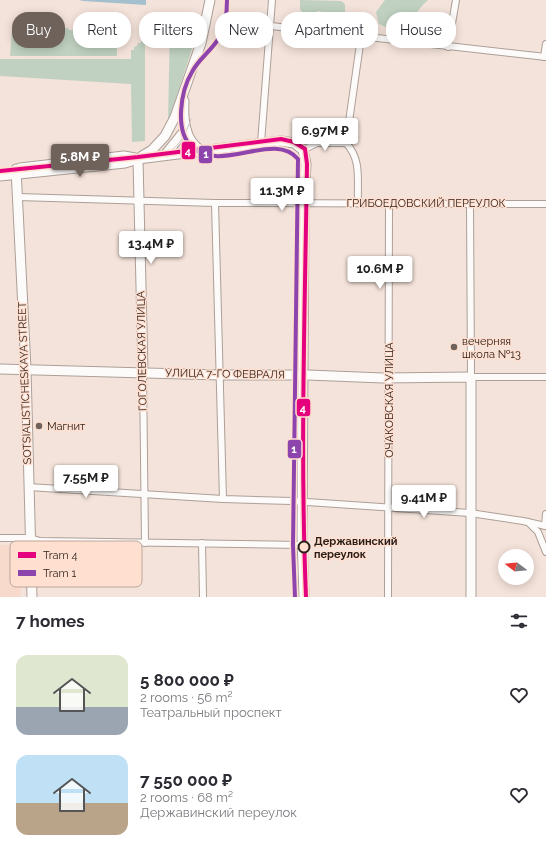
<!DOCTYPE html>
<meta charset="utf-8">
<style>
body{margin:0;font-family:Raleway,sans-serif;background:#f7f7f7;color:#2b2b33;height:100vh;display:flex;flex-direction:column;font-size:15px;white-space:nowrap}
*{box-sizing:border-box;margin:0}
p{font-size:13px;color:#7c7c81}
.icon{flex:none;width:22px;height:22px;fill:none;stroke:currentColor;stroke-width:2;stroke-linecap:round;stroke-linejoin:round}
.map{position:relative;height:597px;overflow:hidden}
.side{display:flex;flex-direction:column;background:#fff;flex:1}
.side>*{flex:none}
.guide{position:absolute;left:12px;top:12px;width:522px;height:36px;display:flex;gap:8px}
.needle{width:26px;rotate:286deg}
.fabs{position:absolute;left:498px;top:549px;display:grid;gap:8px}
.fabs a{display:grid;place-items:center;width:36px;height:36px;border-radius:50%;background:#fff;box-shadow:0 2px 10px #0003;font-size:20px}
.price{position:absolute;translate:-50% -34px;padding:0 9px;border-radius:4px;background:#fff;color:#222;font-size:13px;line-height:26px;filter:drop-shadow(0 1px 2px #0008)}
.price::after{content:'';position:absolute;left:50%;top:24px;width:12px;height:9px;margin-left:-6px;background:inherit;clip-path:polygon(0 0,100% 0,50% 100%)}
.price.on{background:#6f625b;color:#fff}
ul{padding:0;list-style:none}
li{display:flex;align-items:center;gap:12px;height:100px;padding:0 16px}
li span{display:grid;place-items:center;flex:none;width:112px;height:80px;border-radius:12px;color:#555}
li>.icon{margin-inline-start:auto}
span .icon{width:48px;height:48px;fill:#fffc;stroke-width:1}
li b{font-size:17px}
h2{display:flex;justify-content:space-between;align-items:center;height:48px;padding:0 16px;font-size:17px}
.pill{padding:0 14px;border-radius:16px;background:#fff;box-shadow:0 2px 10px #0003;font-size:14px;line-height:36px}
.pill.on{background:#6f625b;color:#fff}
.map>svg:first-child{display:block}
.built{fill:#f8dacc}
.green{fill:#c0d1c1}
.water{fill:#a4bfcd}
.lines{fill:none;stroke-linecap:round;stroke-linejoin:round}
.street-casing{stroke:#ac9f98;stroke-width:8}
.secondary-casing{stroke:#ac9f98;stroke-width:11}
.street{stroke:#fdfbf9;stroke-width:6}
.secondary{stroke:#fdfbf9;stroke-width:9}
.tram{stroke:#c8c4c1;stroke-width:1}
.tram-1-casing{stroke:#ffdfd0;stroke-width:7}
.tram-2-casing{stroke:#ffdfd0;stroke-width:7}
.tram-1{stroke:#e5007d;stroke-width:4}
.tram-2{stroke:#8e44ad;stroke-width:4}
.poi-dot{fill:#6f625b;stroke:#ffdfd0;stroke-width:1.5}
.stop-dot{fill:#ffdfd0;stroke:#281d17;stroke-width:2}
.labels{text-anchor:middle;dominant-baseline:central;stroke-width:3;stroke-linejoin:round;paint-order:stroke}
.street-label{font-size:11px;fill:#281d17;stroke:#ffdfd0}
.poi-label{font-size:11px;fill:#281d17;stroke:#ffdfd0;text-anchor:start}
.stop-label{font-size:11px;font-weight:bold;fill:#281d17;stroke:#ffdfd0;text-anchor:start}
.key{fill:#ffdfd0;stroke:#bea598;stroke-width:1}
.key-label{font-size:11px;fill:#281d17}
.line-badge{stroke:#ffdfd0;stroke-width:1.5}
.badge-label{font-size:11px;text-anchor:middle;font-weight:bold;fill:#fff}
</style>
<div class="map">
<svg width="546" height="597" viewBox="0 0 546 597">
<rect width="100%" height="100%" fill="#f4e3da"/>
<!-- built -->
<polygon class="built" points="19,544 21,597 0,597 0,545"/>
<!-- green -->
<g class="green">
<polygon points="300,0 341,1 345,4 345,12 343,16 337,16 331,12 327,14 319,11 305,17 300,9"/>
<path d="M385,0H428C410,15 409,40 379,24L376,12Z"/>
<polygon points="176,15 194,15 194,43 168,122 170,22"/>
<polygon points="19,28 41,28 41,30 47,30 47,28 68,28 69,30 75,30 75,28 96,28 96,30 103,30 104,28 111,29 117,34 117,56 10,56 12,30 19,30"/>
<polygon points="141,40 145,40 145,141 132,142 131,84 0,76 0,59 131,59 131,50 134,50 134,47 137,46 138,43 141,43"/>
</g>
<!-- water -->
<polygon class="water" points="79,0 146,0 146,5 83,1"/>
<g class="lines">
<defs>
<g id="street">
<polyline points="271,26 546,57"/>
<polyline points="448,47 456,0"/>
<polyline points="544,57 546,44"/>
<polyline points="261,143 272,0"/>
<polyline points="303,150 317,143 346,143"/>
<polyline points="18,197 215,203 546,204"/>
<polyline points="215,203 223,499"/>
<path d="M358,203C357,180 362,160 346,143L361,37"/>
<polyline points="470,203 471,377 546,377"/>
<polyline points="143,372 145,543"/>
<polyline points="28,487 223,499 292,501 470,513 523,521 546,526"/>
<polyline points="528,522 538,532 546,552"/>
<polyline points="545,526 546,514"/>
<polyline points="0,538 30,538 40,541 302,545"/>
<polyline points="202,543 203,597"/>
<polyline points="388,597 389,203"/>
</g>
<g id="secondary">
<path d="M184,101C183,119 184,141 202,151"/>
<polyline points="165,155 186,129"/>
<polyline points="142,156 152,150 165,136 175,117 201,43 210,0"/>
<polyline points="138,159 143,372"/>
<polyline points="20,168 124,156 135,158"/>
<polyline points="16,169 26,369 32,597"/>
<polyline points="0,176 125,163 138,159 281,141 294,143 303,150 306,164 304,204 302,536 304,597"/>
<polyline points="0,369 220,375 308,375 383,378 471,377 471,597"/>
</g>
</defs>
<!-- street casing -->
<use href="#street" class="street-casing"/>
<!-- secondary casing -->
<use href="#secondary" class="secondary-casing"/>
<!-- street -->
<use href="#street" class="street"/>
<!-- secondary -->
<use href="#secondary" class="secondary"/>
<!-- tram -->
<path class="tram" d="M151,159C175,153 183,142 191,119"/>
<defs>
<path id="tram-1" d="M0,171L138,157L281,139L294,142L305,149L307,164C305,308 300,453 306,597"/>
<path id="tram-2" d="M227,0C227,12 226,25 220,36C213,50 199,58 192,72C181,90 174,131 192,147C222,174 274,130 298,159L293,545L295,597"/>
</defs>
<!-- tram-1 casing -->
<use href="#tram-1" class="tram-1-casing"/>
<!-- tram-2 casing -->
<use href="#tram-2" class="tram-2-casing"/>
<!-- tram-1 -->
<use href="#tram-1" class="tram-1"/>
<!-- tram-2 -->
<use href="#tram-2" class="tram-2"/>
</g>
<!-- markers -->
<g class="poi-dot">
<circle cx="454" cy="347" r="4"/>
<circle cx="39" cy="426" r="4"/>
</g>
<circle class="stop-dot" cx="304" cy="547" r="5.5"/>
<g class="labels">
<!-- street labels -->
<g class="street-label">
<text x="426" y="203">ГРИБОЕДОВСКИЙ ПЕРЕУЛОК</text>
<text transform="translate(142 351) rotate(-91)">ГОГОЛЕВСКАЯ УЛИЦА</text>
<text transform="translate(225 374) rotate(1)">УЛИЦА 7-ГО ФЕВРАЛЯ</text>
<text transform="translate(25 383) rotate(-92)">SOTSIALISTICHESKAYA STREET</text>
<text transform="translate(389 400) rotate(-90)">ОЧАКОВСКАЯ УЛИЦА</text>
</g>
<!-- poi labels -->
<g class="poi-label">
<text x="462" y="341">вечерняя<tspan x="462" dy="13">школа №13</tspan></text>
<text x="47" y="426">Магнит</text>
</g>
<!-- stop labels -->
<g class="stop-label">
<text x="314" y="541">Державинский<tspan x="314" dy="13">переулок</tspan></text>
</g>
</g>
<!-- legend -->
<rect x="10" y="541" width="132" height="46" rx="6" class="key"/>
<rect x="18" y="552" width="18" height="6" fill="#e5007d"/>
<rect x="18" y="570" width="18" height="6" fill="#8e44ad"/>
<g class="key-label">
<text x="43" y="559">Tram 4</text>
<text x="43" y="577">Tram 1</text>
</g>
<g class="line-badge">
<rect x="181" y="141" width="15" height="19" rx="4" fill="#e5007d"/>
<rect x="198" y="145" width="15" height="19" rx="4" fill="#8e44ad"/>
<rect x="296" y="398" width="15" height="19" rx="4" fill="#e5007d"/>
<rect x="287" y="439" width="15" height="20" rx="4" fill="#8e44ad"/>
</g>
<g class="badge-label">
<text x="188" y="155">4</text>
<text x="206" y="158">1</text>
<text x="303" y="412">4</text>
<text x="294" y="453">1</text>
</g>
</svg>
<div class="fabs">
<a><svg class="needle" viewBox="-14 -14 28 28"><path d="M0-13l5 13h-10z" fill="#e53935"/><path d="M0 13l5-13h-10z" fill="#7c7c81"/></svg></a>
</div>
<b class="price" style="left:325px;top:152px">6.97M ₽</b>
<b class="price on" style="left:80px;top:178px">5.8M ₽</b>
<b class="price" style="left:282px;top:212px">11.3M ₽</b>
<b class="price" style="left:151px;top:265px">13.4M ₽</b>
<b class="price" style="left:380px;top:290px">10.6M ₽</b>
<b class="price" style="left:86px;top:499px">7.55M ₽</b>
<b class="price" style="left:424px;top:519px">9.41M ₽</b>
<div class="guide">
<a class="pill on">Buy</a>
<a class="pill">Rent</a>
<a class="pill">Filters</a>
<a class="pill">New</a>
<a class="pill">Apartment</a>
<a class="pill">House</a>
</div>
</div>
<section class="side">
<h2>7 homes<svg class="icon" aria-label="filters" viewBox="0 0 24 24"><path d="M4 7h16M4 17h16"/><circle cx="9" cy="7" r="2"/><circle cx="15" cy="17" r="2"/></svg></h2>
<ul>
<li><span style="background:linear-gradient(#dfe7d0 65%,#9aa5b1 0)"><svg class="icon" aria-label="home" viewBox="0 0 24 24"><path d="M3 11l9-7 9 7M6 9v11h12V9"/></svg></span><div><b>5 800 000 ₽</b><p>2 rooms · 56 m²</p><p>Театральный проспект</p></div><svg class="icon" aria-label="heart" viewBox="0 0 24 24"><path d="M12 20l-8-8c-3-5 5-10 8-4 3-6 11-1 8 4z"/></svg></li>
<li><span style="background:linear-gradient(#bfe0f5 60%,#b9a48a 0)"><svg class="icon" aria-label="home" viewBox="0 0 24 24"><path d="M3 11l9-7 9 7M6 9v11h12V9"/></svg></span><div><b>7 550 000 ₽</b><p>2 rooms · 68 m²</p><p>Державинский переулок</p></div><svg class="icon" aria-label="heart" viewBox="0 0 24 24"><path d="M12 20l-8-8c-3-5 5-10 8-4 3-6 11-1 8 4z"/></svg></li>
</ul>
</section>
